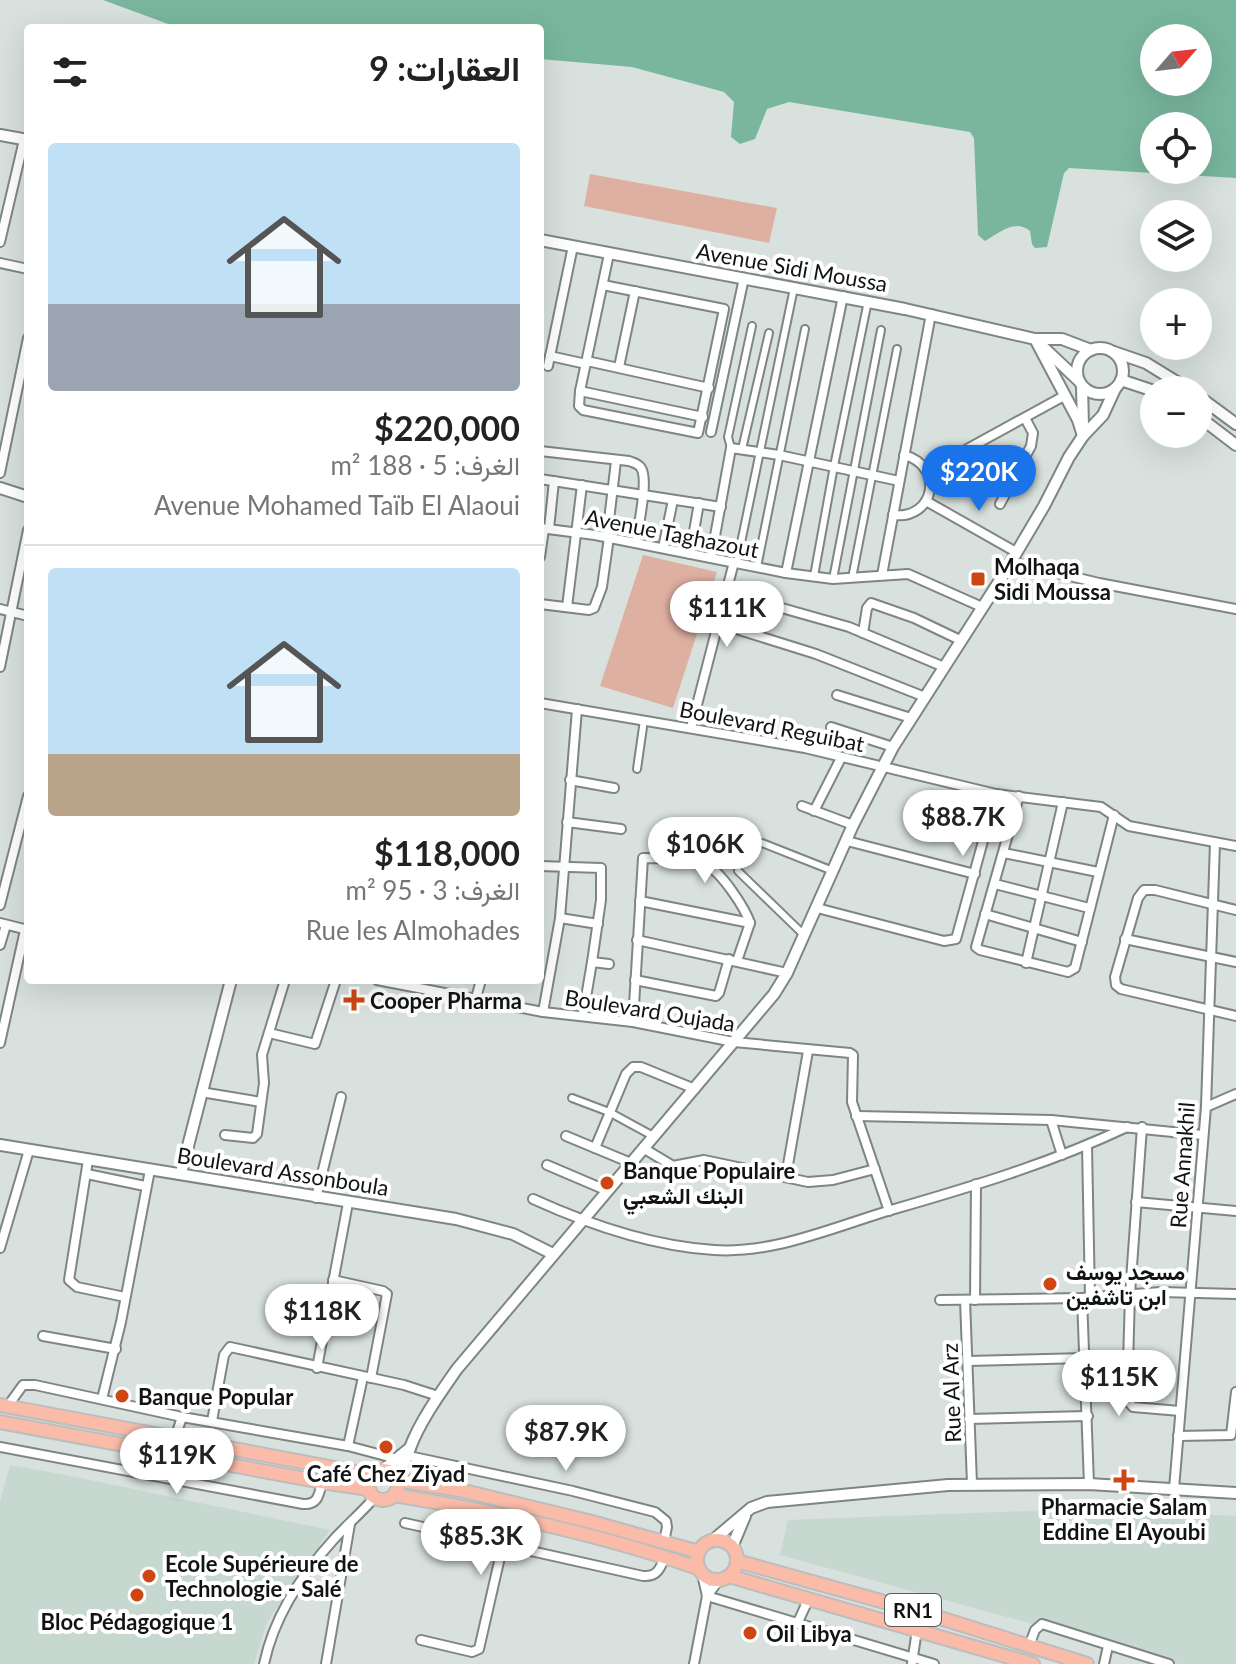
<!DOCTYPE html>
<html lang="ar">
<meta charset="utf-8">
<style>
body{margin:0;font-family:Lato,Vazirmatn,sans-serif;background:#f2f2f2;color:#222;direction:rtl;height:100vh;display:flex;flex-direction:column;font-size:30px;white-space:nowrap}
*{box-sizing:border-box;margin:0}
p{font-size:26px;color:#767676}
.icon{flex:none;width:44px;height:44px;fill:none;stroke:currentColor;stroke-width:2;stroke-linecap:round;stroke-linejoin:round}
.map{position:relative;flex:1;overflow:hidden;direction:ltr}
.sheet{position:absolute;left:24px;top:24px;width:520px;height:960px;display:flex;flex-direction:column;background:#fff;border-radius:8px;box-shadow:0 8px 32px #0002;direction:rtl}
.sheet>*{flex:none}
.needle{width:52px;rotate:62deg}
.buttons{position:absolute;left:1140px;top:24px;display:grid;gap:16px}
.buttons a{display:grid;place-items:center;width:72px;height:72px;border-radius:50%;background:#fff;box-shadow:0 8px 32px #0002;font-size:40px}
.price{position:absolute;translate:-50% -68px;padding:0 18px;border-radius:28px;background:#fff;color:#222;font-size:26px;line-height:52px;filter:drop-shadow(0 2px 4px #0008)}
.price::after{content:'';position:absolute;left:50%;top:48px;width:24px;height:18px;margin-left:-12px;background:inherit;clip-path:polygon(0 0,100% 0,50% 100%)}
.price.selected{background:#1a73e8;color:#fff}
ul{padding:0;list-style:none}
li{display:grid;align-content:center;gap:16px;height:424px;padding:0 24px}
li+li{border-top:2px solid #e0e0e0}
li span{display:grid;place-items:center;height:248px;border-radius:8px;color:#555}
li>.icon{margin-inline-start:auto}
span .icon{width:144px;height:144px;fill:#fffc;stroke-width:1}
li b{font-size:34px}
h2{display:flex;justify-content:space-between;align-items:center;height:96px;padding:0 24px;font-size:34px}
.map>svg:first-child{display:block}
.built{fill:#c7d8d0}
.green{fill:#deb0a2}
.water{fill:#79b69d;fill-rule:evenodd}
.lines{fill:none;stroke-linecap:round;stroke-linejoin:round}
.pedestrian-casing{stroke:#7e8683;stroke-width:10}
.minor-casing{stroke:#7e8683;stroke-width:12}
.tertiary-casing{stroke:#7e8683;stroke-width:14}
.primary-casing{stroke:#bcbdbd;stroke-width:16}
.pedestrian{stroke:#fff;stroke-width:6}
.minor{stroke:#fff;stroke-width:8}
.tertiary{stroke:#fff;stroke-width:10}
.primary{stroke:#fabca9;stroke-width:12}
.poi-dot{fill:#ce4712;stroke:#fff;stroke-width:3}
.labels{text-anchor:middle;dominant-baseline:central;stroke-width:8;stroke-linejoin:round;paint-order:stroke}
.shield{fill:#fff;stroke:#585a5a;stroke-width:2}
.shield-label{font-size:20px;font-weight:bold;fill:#111413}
.street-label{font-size:22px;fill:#111413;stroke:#fff}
.poi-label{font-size:22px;font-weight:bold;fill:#111413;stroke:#fff;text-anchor:start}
</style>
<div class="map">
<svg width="1236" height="1664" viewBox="0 0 1236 1664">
<rect width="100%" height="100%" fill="#d8e1dd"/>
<!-- built -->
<g class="built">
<polygon points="10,1465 66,1475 330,1530 267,1622 254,1664 0,1664 0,1502"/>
<polygon points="1079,1509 1236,1516 1236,1664 1179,1664 780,1555 788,1520"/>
</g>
<!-- green -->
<g class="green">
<polygon points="590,174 777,208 769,243 584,206"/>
<polygon points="643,555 717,572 673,708 600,686"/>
</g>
<!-- water -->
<path class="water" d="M103,0H1236V178L1069,168L1064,173L1047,247L1035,248L1032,244L1030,231C1015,218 999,233 985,241L978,235L974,138L970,132L789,102L767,109L755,139L740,144L731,137L734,102L724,92L632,67L540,59V28H179ZM1154,38H1198V82H1154ZM1154,126H1198V170H1154Z"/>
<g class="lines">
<defs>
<g id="pedestrian">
<polyline points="731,448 728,437 752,326"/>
<polyline points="742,449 769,333"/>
<polyline points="737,562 794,288"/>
<polyline points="757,567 805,329"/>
<polyline points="814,576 834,466 868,301"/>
<polyline points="852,578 897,349"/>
<polyline points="833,579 881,330"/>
<polyline points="637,769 644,720"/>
<polyline points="762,843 833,871"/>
<polyline points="738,871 804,935"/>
<polyline points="572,1098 609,1112 653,1136"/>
</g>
<g id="minor">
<polyline points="0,242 24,140"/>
<polyline points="0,263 28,269"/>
<polyline points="603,285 724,309 698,433 583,410 579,406 580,391 609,254"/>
<polyline points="550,356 586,364"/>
<polyline points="587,361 709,388"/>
<polyline points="548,366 573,246"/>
<polyline points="619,367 635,291"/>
<polyline points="580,391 703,417"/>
<polyline points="711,432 744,278"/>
<path d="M540,451L629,461C634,463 638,463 641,468C649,480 638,527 636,542"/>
<polyline points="927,471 1064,396"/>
<polyline points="0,473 28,338"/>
<polyline points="540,479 721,507"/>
<polyline points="926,501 1016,552"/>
<polyline points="1000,504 1031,446 1033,433 1025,418"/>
<path d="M893,515C935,520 945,466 904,455"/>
<polyline points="540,528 595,535 786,573 833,579 908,574 982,607"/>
<polyline points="549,529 554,481"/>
<polyline points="607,537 616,461"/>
<polyline points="663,548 673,500"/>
<polyline points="690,554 699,503"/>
<polyline points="540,557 544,529"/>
<polyline points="711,558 731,448 779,455 899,481"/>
<polyline points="1011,562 1099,583 1236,609"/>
<polyline points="786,573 843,296"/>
<polyline points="882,575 931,314"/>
<polyline points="725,592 849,627 944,667"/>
<polyline points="540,604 589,610 594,608 602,587 609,537"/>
<polyline points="567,607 582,485"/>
<polyline points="0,609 28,616"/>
<polyline points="717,623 816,654 925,697"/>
<polyline points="863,633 867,608 871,603 914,618 960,640"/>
<polyline points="0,667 28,530"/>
<polyline points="837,695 911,718"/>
<polyline points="540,703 805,748 996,794 1101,807 1129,826 1236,846"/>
<polyline points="831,727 893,747"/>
<polyline points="691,728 734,562"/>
<polyline points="570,780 614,788"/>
<polyline points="1019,796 976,947 980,950 1068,972 1075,968 1114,815"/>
<polyline points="802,806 853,825"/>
<polyline points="814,811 841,758"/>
<polyline points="567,822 621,829"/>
<polyline points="847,841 975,874"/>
<polyline points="1004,853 1098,872"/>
<polyline points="540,866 601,868 601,900 592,962"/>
<polyline points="995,884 1089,908"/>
<polyline points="640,901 750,923"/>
<polyline points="0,905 28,796"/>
<polyline points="817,908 944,941 956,939 996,794"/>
<polyline points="1236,910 1155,890 1144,890 1138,898 1115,977 1116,985 1121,989 1236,1016"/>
<polyline points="985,914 1082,942"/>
<polyline points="560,918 598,924"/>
<polyline points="0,923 28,930"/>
<polyline points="1125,939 1236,962"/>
<polyline points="637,940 787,973"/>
<polyline points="0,945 6,925"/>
<polyline points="1026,963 1063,802"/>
<polyline points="377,980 543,1012 633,1022 734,1042 850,1053 853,1055 852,1102 889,1211"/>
<polyline points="635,980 716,996 719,993 729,959"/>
<polyline points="476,998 481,980"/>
<polyline points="543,1012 560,918 577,709"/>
<polyline points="583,1015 592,962 609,964"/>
<path d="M633,1022L643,858C659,858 691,859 705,864C721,871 745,908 750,923L737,961"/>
<polyline points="269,1033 315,1044 336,980"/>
<polyline points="0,1043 25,930"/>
<polyline points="201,1092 261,1102"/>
<polyline points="1206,1107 1236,1094"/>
<polyline points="856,1116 1051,1120 1203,1135"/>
<polyline points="1051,1120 1062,1155"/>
<polyline points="1142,1127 1130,1294 1127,1400 1133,1407 1180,1411"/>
<polyline points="225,1135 253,1138 257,1134 264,1083 262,1055 285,980"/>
<polyline points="566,1136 631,1163"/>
<polyline points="1087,1146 1090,1297"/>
<polyline points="595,1148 626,1074 633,1067 641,1067 695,1089"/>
<polyline points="643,1148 673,1166 704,1160 808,1182 833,1180 875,1169"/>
<polyline points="88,1160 69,1280 77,1287 125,1297"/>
<polyline points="547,1165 608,1191"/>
<polyline points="87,1174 145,1186"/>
<polyline points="786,1176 808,1051"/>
<polyline points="316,1198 341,1097"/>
<path d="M533,1199C590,1225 651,1246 714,1250C774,1254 834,1227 891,1210C971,1187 1051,1163 1127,1127"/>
<polyline points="1136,1202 1236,1211"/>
<polyline points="0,1248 29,1150"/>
<polyline points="333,1280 383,1291 387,1294 371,1378"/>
<polyline points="1082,1298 1089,1484"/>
<polyline points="940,1300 1082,1298 1161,1292 1236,1294"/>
<polyline points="965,1300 972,1484"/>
<polyline points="975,1300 976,1184"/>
<polyline points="43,1336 116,1349"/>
<polyline points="968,1361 1086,1358"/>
<polyline points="317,1368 348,1203"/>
<polyline points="102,1399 121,1322 150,1170"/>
<polyline points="7,1407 23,1385 35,1385 182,1417 348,1446 397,1459"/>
<polyline points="969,1419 1088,1416"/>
<polyline points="212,1421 224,1355 230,1347 404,1385 438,1396"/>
<polyline points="1178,1436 1231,1435 1236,1392"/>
<polyline points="175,1438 182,1417"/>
<polyline points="348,1446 363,1377"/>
<path d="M0,1447L303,1504C318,1505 319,1495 322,1482"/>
<polyline points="409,1456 573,1491 655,1512 666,1521 667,1527 664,1542"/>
<polyline points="1174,1489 1206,1107 1215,843"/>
<path d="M405,1523L643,1576C657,1577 660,1569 665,1557"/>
<polyline points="707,1596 934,1664"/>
<polyline points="707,1596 719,1580"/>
<polyline points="798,1622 809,1598"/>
<polyline points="421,1640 472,1652 479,1649 509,1518"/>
<polyline points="1029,1646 1035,1630 1042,1624 1169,1664"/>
<polyline points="912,1663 917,1630"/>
<path d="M264,1664C274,1616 302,1574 335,1538C348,1524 362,1512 375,1497"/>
<polyline points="326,1664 350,1524"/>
<polyline points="694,1664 707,1596 702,1574"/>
<polyline points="1104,1664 1108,1646"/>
</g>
<g id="tertiary">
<polyline points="0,135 28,140"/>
<polyline points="540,240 905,309 1035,339 1062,339 1091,350"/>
<polyline points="1035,339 1078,420 1083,436"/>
<polyline points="1042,346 1078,380"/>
<circle cx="1100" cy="371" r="23"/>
<polyline points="1114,352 1146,363 1190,390"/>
<polyline points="1121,380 1154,391"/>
<polyline points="1082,387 1083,426"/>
<polyline points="1198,396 1236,424"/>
<polyline points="1198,416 1236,445"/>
<polyline points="0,488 28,497"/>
<polyline points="0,1145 456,1219 513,1234 553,1254"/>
<polyline points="181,1173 231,980"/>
<polyline points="383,1470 410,1448"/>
<path d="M396,1477C403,1467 406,1459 410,1448C420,1421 441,1392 457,1369L774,994L787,973L853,825L893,747L1002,577L1044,506L1069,457L1083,436L1103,415L1115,389"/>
<polyline points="712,1541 751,1508 767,1502 948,1485 1089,1484 1236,1493"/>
<polyline points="732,1547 745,1516"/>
</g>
<g id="primary">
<polyline points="0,1405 372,1475"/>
<polyline points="0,1422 322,1482 369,1489"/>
<circle cx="383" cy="1485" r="15"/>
<polyline points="397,1480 460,1490 592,1522 699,1552"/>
<path d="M394,1495C492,1511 604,1536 698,1568"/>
<circle cx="717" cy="1560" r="20"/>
<polyline points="737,1561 924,1613 1087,1664"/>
<polyline points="729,1576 1033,1664"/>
</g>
</defs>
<!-- pedestrian casing -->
<use href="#pedestrian" class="pedestrian-casing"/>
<!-- minor casing -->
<use href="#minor" class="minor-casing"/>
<!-- tertiary casing -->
<use href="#tertiary" class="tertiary-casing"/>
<!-- primary casing -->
<use href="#primary" class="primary-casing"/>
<!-- pedestrian -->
<use href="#pedestrian" class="pedestrian"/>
<!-- minor -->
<use href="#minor" class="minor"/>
<!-- tertiary -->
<use href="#tertiary" class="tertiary"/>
<!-- primary -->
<use href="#primary" class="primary"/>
</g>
<!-- markers -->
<g class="poi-dot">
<rect x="970" y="571" width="16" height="16" rx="4"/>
<path d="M350 988h8v8h8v8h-8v8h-8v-8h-8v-8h8z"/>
<circle cx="607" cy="1183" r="8"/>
<circle cx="1050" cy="1284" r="8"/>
<circle cx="122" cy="1396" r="8"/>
<circle cx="386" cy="1447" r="8"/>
<path d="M1120 1468h8v8h8v8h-8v8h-8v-8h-8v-8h8z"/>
<circle cx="149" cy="1576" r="8"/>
<circle cx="137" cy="1595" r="8"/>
<circle cx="750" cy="1633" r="8"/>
</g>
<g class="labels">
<!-- shield labels -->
<rect class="shield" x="885" y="1594" width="56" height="32" rx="6"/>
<g class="shield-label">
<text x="913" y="1610">RN1</text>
</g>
<!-- street labels -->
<g class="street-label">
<text transform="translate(792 267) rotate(10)">Avenue Sidi Moussa</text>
<text transform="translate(672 533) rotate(11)">Avenue Taghazout</text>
<text transform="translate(772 726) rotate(11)">Boulevard Reguibat</text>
<text transform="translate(650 1010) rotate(9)">Boulevard Oujada</text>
<text transform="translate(1182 1165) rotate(-86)">Rue Annakhil</text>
<text transform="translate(283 1171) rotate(9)">Boulevard Assonboula</text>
<text transform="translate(951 1393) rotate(-92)">Rue Al Arz</text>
</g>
<!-- poi labels -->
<g class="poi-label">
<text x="994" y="566">Molhaqa<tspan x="994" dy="25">Sidi Moussa</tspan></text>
<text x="370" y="1000">Cooper Pharma</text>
<text x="623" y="1170">Banque Populaire<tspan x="623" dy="25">البنك الشعبي</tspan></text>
<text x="1066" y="1271">مسجد يوسف<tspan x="1066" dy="25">ابن تاشفين</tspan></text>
<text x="138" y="1396">Banque Popular</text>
<text x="386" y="1473" text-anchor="middle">Café Chez Ziyad</text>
<text x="1124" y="1506" text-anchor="middle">Pharmacie Salam<tspan x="1124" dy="25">Eddine El Ayoubi</tspan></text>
<text x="165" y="1563">Ecole Supérieure de<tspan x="165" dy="25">Technologie - Salé</tspan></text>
<text x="137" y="1621" text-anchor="middle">Bloc Pédagogique 1</text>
<text x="766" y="1633">Oil Libya</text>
</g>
</g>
</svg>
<div class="buttons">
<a><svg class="needle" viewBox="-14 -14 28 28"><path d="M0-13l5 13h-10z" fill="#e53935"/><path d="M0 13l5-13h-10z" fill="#767676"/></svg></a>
<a><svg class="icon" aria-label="locate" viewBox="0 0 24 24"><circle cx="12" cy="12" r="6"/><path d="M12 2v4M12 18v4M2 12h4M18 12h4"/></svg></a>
<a><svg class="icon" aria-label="layers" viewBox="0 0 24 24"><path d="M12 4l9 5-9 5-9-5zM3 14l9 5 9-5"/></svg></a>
<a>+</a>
<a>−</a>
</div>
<b class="price selected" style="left:979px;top:513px">$220K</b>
<b class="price" style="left:727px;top:649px">$111K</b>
<b class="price" style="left:963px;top:858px">$88.7K</b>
<b class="price" style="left:705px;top:885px">$106K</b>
<b class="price" style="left:322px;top:1352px">$118K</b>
<b class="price" style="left:1119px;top:1418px">$115K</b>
<b class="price" style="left:566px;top:1473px">$87.9K</b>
<b class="price" style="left:177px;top:1496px">$119K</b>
<b class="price" style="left:481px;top:1577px">$85.3K</b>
<section class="sheet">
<h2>العقارات: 9<svg class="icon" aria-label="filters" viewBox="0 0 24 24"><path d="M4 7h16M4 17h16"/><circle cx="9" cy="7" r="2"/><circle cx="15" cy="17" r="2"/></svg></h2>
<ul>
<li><span style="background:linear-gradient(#bfe0f5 65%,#9aa5b1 0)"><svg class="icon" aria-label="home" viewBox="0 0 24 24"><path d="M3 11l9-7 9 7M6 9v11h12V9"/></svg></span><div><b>$220,000</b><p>الغرف: 5 · 188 m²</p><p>Avenue Mohamed Taïb El Alaoui</p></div></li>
<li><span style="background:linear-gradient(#bfe0f5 75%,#b9a48a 0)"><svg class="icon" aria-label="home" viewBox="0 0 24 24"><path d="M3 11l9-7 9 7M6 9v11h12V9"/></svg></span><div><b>$118,000</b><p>الغرف: 3 · 95 m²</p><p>Rue les Almohades</p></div></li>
</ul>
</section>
</div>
